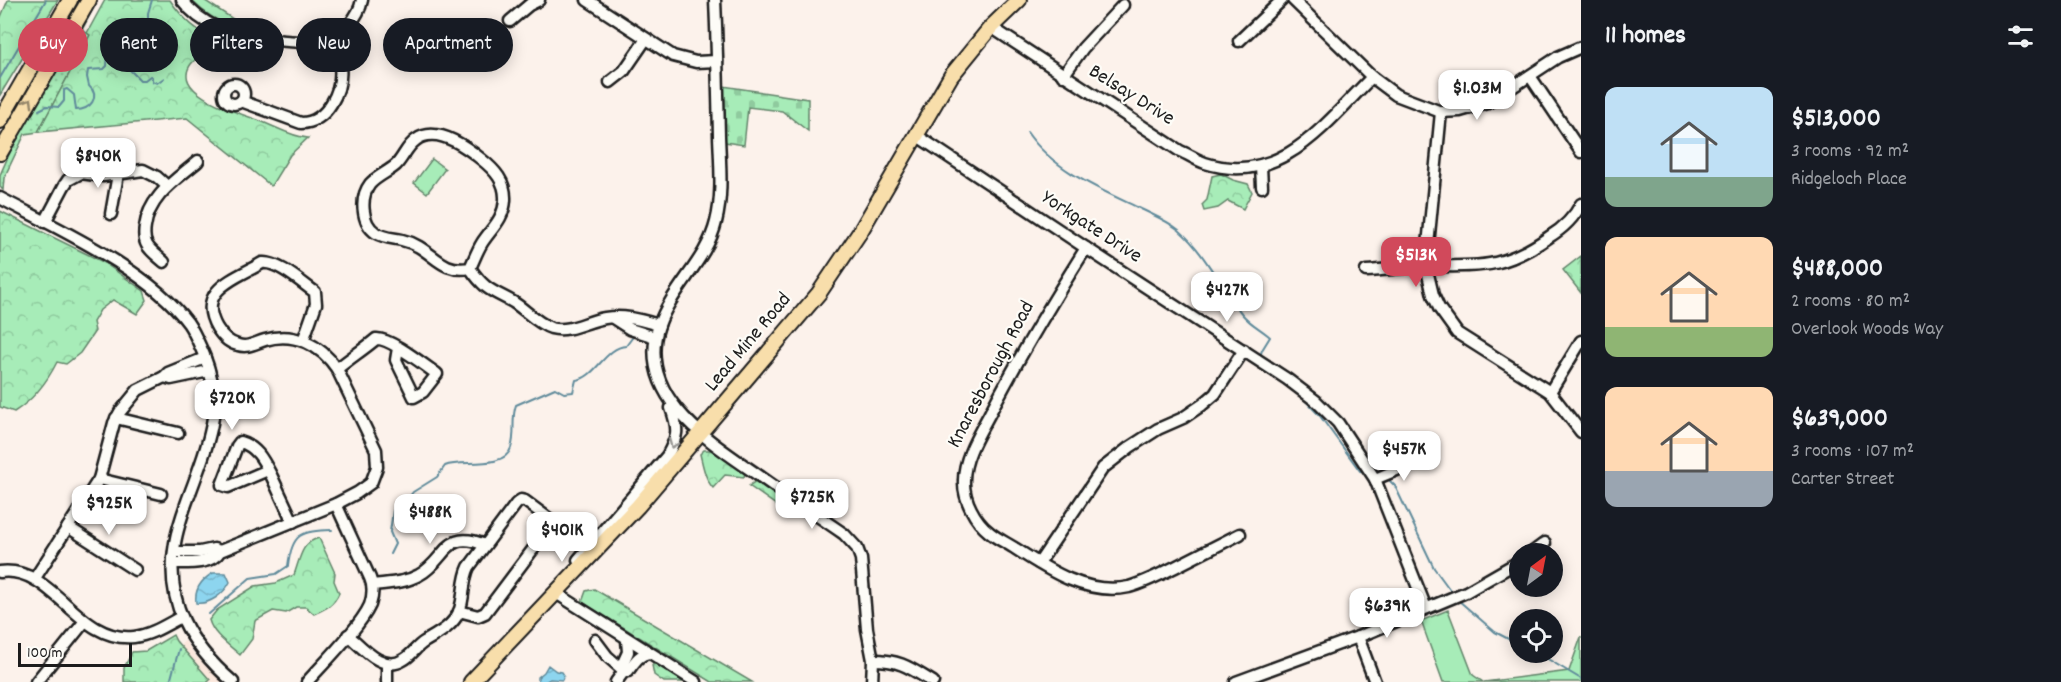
<!DOCTYPE html>
<meta charset="utf-8">
<style>
body{margin:0;font-family:Dekko,sans-serif;background:#242831;color:#f1f3f6;height:100vh;display:flex;flex-direction:column;font-size:22px;white-space:nowrap}
*{box-sizing:border-box;margin:0}
p{font-size:20px;color:#9ea1a6}
.icon{flex:none;width:33px;height:33px;fill:none;stroke:currentColor;stroke-width:2;stroke-linecap:round;stroke-linejoin:round}
.map{position:relative;flex:1;overflow:hidden}
.details{display:flex;flex-direction:column;background:#171b24;width:480px}
.details>*{flex:none}
.guide{position:absolute;left:18px;top:18px;width:570px;height:54px;display:flex;gap:12px}
.needle{width:39px;rotate:32deg}
.controls{position:absolute;left:1509px;top:543px;display:grid;gap:12px}
.controls a{display:grid;place-items:center;width:54px;height:54px;border-radius:50%;background:#171b24;box-shadow:0 3px 15px #0003;font-size:30px}
.scale{position:absolute;left:18px;bottom:15px;width:114px;box-sizing:border-box;padding-left:6px;border:3px solid #1c1c1c;border-top:0;font-size:16px;line-height:21px;white-space:nowrap;color:#1c1c1c;-webkit-text-stroke:4px #fdfcf7;paint-order:stroke}
.price{position:absolute;translate:-50% -51px;padding:0 14px;border-radius:12px;background:#fff;color:#222;font-size:20px;line-height:39px;filter:drop-shadow(0 2px 3px #0008)}
.price::after{content:'';position:absolute;left:50%;top:36px;width:18px;height:14px;margin-left:-9px;background:inherit;clip-path:polygon(0 0,100% 0,50% 100%)}
.price.on{background:#d1495b;color:#fff}
ul{padding:0;list-style:none}
li{display:flex;align-items:center;gap:18px;height:150px;padding:0 24px}
li span{display:grid;place-items:center;flex:none;width:168px;height:120px;border-radius:12px;color:#555}
li>.icon{margin-inline-start:auto}
span .icon{width:72px;height:72px;fill:#fffc;stroke-width:1}
li b{font-size:26px}
h2{display:flex;justify-content:space-between;align-items:center;height:72px;padding:0 24px;font-size:26px}
.chip{padding:0 21px;border-radius:27px;background:#171b24;box-shadow:0 3px 15px #0003;font-size:21px;line-height:54px}
.chip.on{background:#d1495b;color:#fff}
main{display:flex;flex:1;min-height:0}
.map>svg:first-child{display:block}
.built{fill:#fbe7dc}
.grass{fill:url(#grass-dots);stroke:#62846a;stroke-width:1.5}
.forest{fill:url(#forest-crowns);stroke:#62846a;stroke-width:1.5}
.cemetery{fill:url(#cemetery-stones);stroke:#62846a;stroke-width:1.5}
.park{fill:#a7ecb8;stroke:#62846a;stroke-width:1.5}
.water{fill:url(#water-waves);stroke:#608b9b;stroke-width:1.5}
.lines{fill:none;stroke-linecap:round;stroke-linejoin:round}
.stream{stroke:#608b9b;stroke-width:2}
.minor-casing{stroke:#1c1c1c;stroke-width:15}
.major-casing{stroke:#1c1c1c;stroke-width:18}
.minor{stroke:#fdfcf7;stroke-width:10}
.major{stroke:#f8deab;stroke-width:14}
.oneway{stroke:#95876b}
.oneway2{stroke:#989794}
.labels{text-anchor:middle;dominant-baseline:central;stroke-width:4.5;stroke-linejoin:round;paint-order:stroke}
.street-label{font-size:21px;fill:#1c1c1c;stroke:#fdfcf7}
</style>
<main>
<div class="map">
<svg width="1581" height="682" viewBox="0 0 1581 682">
<defs>
<pattern id="grass-dots" width="8" height="8" patternUnits="userSpaceOnUse" patternTransform="scale(1.5)"><rect width="8" height="8" fill="#a7ecb8"/><path d="M2 2h.1M6 6h.1" fill="none" stroke="#8fca9e" stroke-width="1.8" stroke-linecap="round"/></pattern>
<pattern id="forest-crowns" width="20" height="18" patternUnits="userSpaceOnUse" patternTransform="scale(1.5)"><rect width="20" height="18" fill="#a7ecb8"/><path d="M2 6a3 3 0 1 1 6 0M12 15a3 3 0 1 1 6 0" fill="none" stroke="#8fca9e"/></pattern>
<pattern id="cemetery-stones" width="16" height="16" patternUnits="userSpaceOnUse" patternTransform="scale(1.5)"><rect width="16" height="16" fill="#a7ecb8"/><path d="M2 7V4a2 2 0 0 1 4 0v3zM10 15v-3a2 2 0 0 1 4 0v3z" fill="#8fca9e"/></pattern>
<pattern id="water-waves" width="16" height="10" patternUnits="userSpaceOnUse" patternTransform="scale(1.5)"><rect width="16" height="10" fill="#8dd5ef"/><path d="M0 5q4-4 8 0t8 0" fill="none" stroke="#79b6cc"/></pattern>
</defs>
<rect width="100%" height="100%" fill="#fcf2eb"/>
<filter id="ink" filterUnits="userSpaceOnUse"><feTurbulence type="fractalNoise" baseFrequency=".0167" numOctaves="2"/><feDisplacementMap in="SourceGraphic" scale="12" xChannelSelector="R" yChannelSelector="G"/><feConvolveMatrix kernelMatrix="1 2 1 2 8 2 1 2 1" color-interpolation-filters="sRGB"/></filter>
<g filter="url(#ink)">
<!-- built -->
<polygon class="built" points="185,641 196,656 223,682 170,682 176,657 181,643"/>
<!-- grass -->
<g class="grass">
<polygon points="76,0 84,0 0,140 14,106"/>
<polygon points="93,9 82,30 90,35 38,132 25,134 4,178 3,190 0,187 0,175 15,141 88,15"/>
</g>
<!-- forest -->
<g class="forest">
<polygon points="8,0 58,0 0,95 0,19"/>
<path d="M105,0H170C182,18 197,32 217,40C226,44 235,45 244,51L247,57L241,62C237,62 232,62 227,61C222,59 216,54 210,53C203,53 195,59 191,64C169,94 243,114 260,121C276,127 292,137 308,138L290,155L271,186L187,118L38,132L90,35L87,33Z"/>
<path d="M191,0H204L239,23L240,26L238,29C221,25 203,12 191,0Z"/>
<polygon points="1221,174 1233,180 1248,184 1252,192 1243,209 1228,201 1218,208 1204,211 1202,205 1207,200 1212,176"/>
<path d="M0,211L103,262L144,291L147,300L137,314L113,300L100,310L93,322L95,331L80,353L66,364L57,362C47,382 33,400 14,412L0,407Z"/>
<polygon points="1581,256 1581,293 1563,270"/>
<path d="M704,450H711L742,469L745,473L744,477L725,475L713,488C705,479 703,466 700,454Z"/>
<polygon points="756,481 794,508 796,514 793,517 749,486"/>
<path d="M319,538L335,573L334,581L339,593C334,605 325,609 314,614L306,607H296L286,613L273,611L255,621L252,639L240,655C229,645 213,635 209,620L217,610L255,586L276,583L294,575C300,559 301,542 319,538Z"/>
<polygon points="594,589 752,682 712,682 582,602 586,591"/>
<polygon points="173,635 176,641 210,680 208,682 124,682 124,668 132,652 146,651"/>
<polygon points="656,664 684,682 664,682 654,675 652,665"/>
</g>
<!-- cemetery -->
<polygon class="cemetery" points="723,86 808,99 808,131 782,111 748,107 744,145 725,142"/>
<!-- park -->
<g class="park">
<polygon points="432,159 445,169 427,193 414,183"/>
<polygon points="1448,610 1473,675 1483,682 1443,682 1421,621"/>
<polygon points="1581,637 1581,682 1484,682 1569,671"/>
</g>
<!-- water -->
<g class="water">
<path d="M213,573H226L230,582C224,594 209,605 196,603C194,589 201,580 213,573Z"/>
<polygon points="548,665 556,671 562,672 564,675 562,680 550,679 545,682 538,682 538,677 544,672"/>
</g>
<g class="lines">
<!-- stream -->
<g class="stream">
<polyline points="109,54 111,59 120,69 128,68 140,80 145,80 150,76 152,77 152,81 157,83 164,78"/>
<polyline points="0,78 46,0"/>
<path d="M39,110L47,106L59,107L64,101V90L67,89L74,95L76,110C90,110 101,97 89,86L87,77L88,70L104,69L107,66C107,58 109,50 117,46L129,57L132,52L131,47L146,38L148,34V13L152,0"/>
<path d="M1027,132C1053,170 1099,189 1139,208C1153,215 1168,221 1179,230C1206,254 1220,287 1242,314C1250,324 1261,329 1270,337L1262,350L1260,357"/>
<polyline points="1299,394 1320,416 1360,471 1367,472"/>
<polyline points="1386,477 1395,486 1434,568 1453,594"/>
<path d="M390,554L395,544L390,532L393,511L396,506L406,501L413,492L437,477L445,466C461,459 504,470 511,448C516,435 511,418 516,405L555,388L564,393L573,392L576,380C596,378 605,347 626,346L632,338"/>
<polyline points="1458,600 1495,632 1520,645"/>
<path d="M209,614L250,578L276,574L288,566C292,533 301,531 332,530"/>
<polyline points="1536,652 1581,679"/>
<polyline points="170,682 179,649"/>
</g>
<defs>
<g id="minor">
<path d="M182,0C191,12 204,22 218,28C236,37 307,46 327,40C343,36 359,16 362,0"/>
<polyline points="587,0 673,56 696,62 717,61"/>
<path d="M715,0C717,45 718,91 719,136C720,165 723,195 716,222C707,260 672,288 659,325C635,396 709,441 758,475C786,495 815,514 844,534L857,548L861,559L867,629L873,660L872,682"/>
<polyline points="1293,0 1372,77 1396,95 1441,112 1460,111 1488,103 1558,57 1581,47"/>
<polyline points="510,21 529,5 539,0"/>
<path d="M991,27L1180,151C1188,154 1196,160 1205,163C1280,187 1325,124 1372,77"/>
<polyline points="1239,41 1282,0"/>
<polyline points="1063,76 1083,48 1123,5"/>
<polyline points="1530,76 1581,152"/>
<polyline points="610,82 624,71 646,39"/>
<circle cx="234" cy="94" r="10"/>
<path d="M241,101L301,123C327,123 343,90 340,66C339,57 334,48 329,40"/>
<polyline points="1441,112 1426,266 1433,295 1439,308 1457,333 1550,392 1581,432"/>
<polyline points="916,135 1086,248 1287,379 1316,401 1338,423 1375,479 1426,608"/>
<polyline points="1261,166 1262,187"/>
<path d="M0,198C58,229 148,269 188,323C195,333 199,344 204,355C222,400 213,431 197,474C189,497 179,519 175,543C164,602 190,645 233,682"/>
<polyline points="111,214 118,174"/>
<polyline points="45,222 64,186 68,180 81,173 103,176 143,170 157,177 167,186"/>
<path d="M1086,248C1052,302 1019,357 990,413C979,434 964,457 964,480C963,499 975,521 989,532C997,539 1007,543 1016,549C1048,570 1088,596 1129,587C1147,582 1163,573 1179,565C1199,555 1220,544 1240,534"/>
<path d="M164,262C159,257 151,252 147,245C144,240 144,233 145,227C149,196 176,180 198,161"/>
<path d="M470,268C438,274 433,247 402,240C393,238 384,238 376,233C361,223 360,197 370,184C377,176 388,172 396,165C403,158 407,146 416,140C436,125 465,146 481,159C495,170 506,182 505,200C504,219 491,229 482,243C477,251 474,260 470,268C485,290 491,290 513,302C526,310 536,323 551,328C570,333 586,321 605,318C625,315 641,320 659,325"/>
<path d="M1366,271C1386,270 1406,267 1426,266C1480,266 1502,270 1549,237C1562,229 1574,218 1581,204"/>
<polyline points="613,318 630,329 655,337"/>
<path d="M337,369C350,358 363,350 376,339C389,337 424,365 437,374L423,392L414,397L396,360L398,348"/>
<polyline points="164,377 171,379 209,371"/>
<polyline points="1550,392 1581,341"/>
<polyline points="116,418 178,433"/>
<path d="M268,470L228,487L222,485L237,446L240,442C258,447 264,462 272,477L293,522"/>
<polyline points="99,479 161,494"/>
<polyline points="1375,479 1421,460"/>
<polyline points="68,527 135,570"/>
<polyline points="174,552 200,552 214,549 220,551"/>
<polyline points="1530,554 1545,543"/>
<path d="M578,560L667,456C678,436 679,430 671,408"/>
<path d="M173,563C187,563 212,565 220,551L336,504L357,493L371,483L377,467L376,450L337,369C321,345 294,331 265,340C255,343 248,348 238,345C228,343 222,336 217,328C195,290 235,279 262,263C278,261 302,283 315,292L316,304L303,341"/>
<polyline points="1039,563 1103,468 1130,447 1158,429 1183,418 1202,405 1215,394 1244,350"/>
<path d="M0,572C54,565 77,643 134,637C151,635 166,625 181,617"/>
<polyline points="35,578 99,479 114,423 120,412 138,390 164,377 168,373 205,358"/>
<path d="M373,585C389,583 405,583 419,575C447,560 444,528 485,545"/>
<polyline points="556,593 696,682"/>
<path d="M348,635C362,647 383,673 403,660C411,656 416,647 424,642C437,634 452,627 459,612C465,597 462,581 469,567L516,504L521,500L525,501L552,521V524L485,613L478,616L459,611"/>
<polyline points="1358,637 1375,682"/>
<polyline points="595,640 607,656 624,671"/>
<path d="M873,660C901,660 910,668 933,682"/>
<polyline points="387,664 387,682"/>
<polyline points="624,671 622,665 628,652 627,640"/>
<polyline points="36,682 85,621"/>
<path d="M307,682C324,663 360,627 370,605C373,596 374,587 370,578L336,504"/>
<path d="M616,682L624,671H628C634,663 639,654 649,653"/>
<polyline points="1236,682 1358,637 1466,592 1520,561"/>
</g>
<g id="major">
<polyline points="0,121 70,0"/>
<polyline points="0,153 89,0"/>
<polyline points="471,682 638,506 819,293 860,232 951,76 991,27 1019,0"/>
</g>
</defs>
<!-- minor casing -->
<use href="#minor" class="minor-casing"/>
<!-- major casing -->
<use href="#major" class="major-casing"/>
<!-- minor -->
<use href="#minor" class="minor"/>
<!-- major -->
<use href="#major" class="major"/>
</g>
<!-- one-way arrows -->
<defs><path id="oneway-chevron" d="M-2-3.5L2.5 0L-2 3.5" fill="none" stroke-width="1.6" stroke-linecap="round" stroke-linejoin="round" transform="scale(1.5)"/></defs>
<use class="oneway" href="#oneway-chevron" transform="translate(29 102) rotate(-60)"/>
<use class="oneway2" href="#oneway-chevron" transform="translate(673 444) rotate(112)"/>
</g>
<g class="labels">
<!-- street labels -->
<g class="street-label">
<text transform="translate(1131 96) rotate(32)">Belsay Drive</text>
<text transform="translate(1091 228) rotate(33)">Yorkgate Drive</text>
<text transform="translate(749 343) rotate(-50)">Lead Mine Road</text>
<text transform="translate(992 375) rotate(-62)">Knaresborough Road</text>
</g>
</g>
</svg>
<div class="controls">
<a><svg class="needle" viewBox="-14 -14 28 28"><path d="M0-13l5 13h-10z" fill="#e53935"/><path d="M0 13l5-13h-10z" fill="#9ea1a6"/></svg></a>
<a><svg class="icon" aria-label="locate" viewBox="0 0 24 24"><circle cx="12" cy="12" r="6"/><path d="M12 2v4M12 18v4M2 12h4M18 12h4"/></svg></a>
</div>
<div class="scale">100 m</div>
<b class="price" style="left:1477px;top:121px">$1.03M</b>
<b class="price" style="left:98px;top:189px">$840K</b>
<b class="price on" style="left:1416px;top:288px">$513K</b>
<b class="price" style="left:1227px;top:323px">$427K</b>
<b class="price" style="left:232px;top:431px">$720K</b>
<b class="price" style="left:1404px;top:482px">$457K</b>
<b class="price" style="left:812px;top:530px">$725K</b>
<b class="price" style="left:109px;top:536px">$925K</b>
<b class="price" style="left:430px;top:545px">$488K</b>
<b class="price" style="left:562px;top:563px">$401K</b>
<b class="price" style="left:1387px;top:639px">$639K</b>
<div class="guide">
<a class="chip on">Buy</a>
<a class="chip">Rent</a>
<a class="chip">Filters</a>
<a class="chip">New</a>
<a class="chip">Apartment</a>
</div>
</div>
<section class="details">
<h2>11 homes<svg class="icon" aria-label="filters" viewBox="0 0 24 24"><path d="M4 7h16M4 17h16"/><circle cx="9" cy="7" r="2"/><circle cx="15" cy="17" r="2"/></svg></h2>
<ul>
<li><span style="background:linear-gradient(#bfe0f5 75%,#7fa58c 0)"><svg class="icon" aria-label="home" viewBox="0 0 24 24"><path d="M3 11l9-7 9 7M6 9v11h12V9"/></svg></span><div><b>$513,000</b><p>3 rooms · 92 m²</p><p>Ridgeloch Place</p></div></li>
<li><span style="background:linear-gradient(#ffd9b3 75%,#8fb573 0)"><svg class="icon" aria-label="home" viewBox="0 0 24 24"><path d="M3 11l9-7 9 7M6 9v11h12V9"/></svg></span><div><b>$488,000</b><p>2 rooms · 80 m²</p><p>Overlook Woods Way</p></div></li>
<li><span style="background:linear-gradient(#ffd9b3 70%,#9aa5b1 0)"><svg class="icon" aria-label="home" viewBox="0 0 24 24"><path d="M3 11l9-7 9 7M6 9v11h12V9"/></svg></span><div><b>$639,000</b><p>3 rooms · 107 m²</p><p>Carter Street</p></div></li>
</ul>
</section>
</main>
